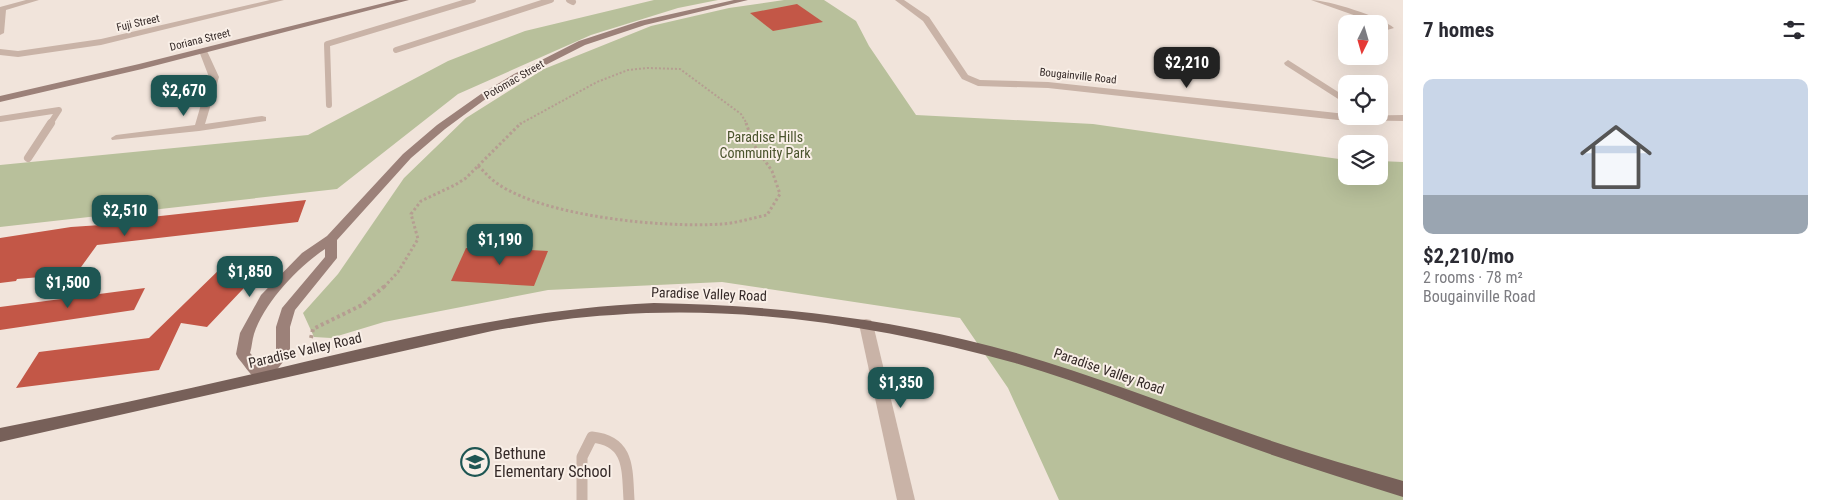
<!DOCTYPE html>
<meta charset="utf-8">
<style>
body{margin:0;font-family:"Roboto Condensed",sans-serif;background:#f2f2f3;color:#2b2b33;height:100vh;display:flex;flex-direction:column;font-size:19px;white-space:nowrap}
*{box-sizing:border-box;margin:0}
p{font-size:16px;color:#7c7c81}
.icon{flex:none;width:28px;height:28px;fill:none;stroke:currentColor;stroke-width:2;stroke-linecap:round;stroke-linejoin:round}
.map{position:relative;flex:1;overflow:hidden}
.drawer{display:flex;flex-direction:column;background:#fff;width:425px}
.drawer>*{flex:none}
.needle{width:32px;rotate:185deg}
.controls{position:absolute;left:1338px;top:15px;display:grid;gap:10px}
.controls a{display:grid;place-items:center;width:50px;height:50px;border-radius:10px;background:#fff;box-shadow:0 5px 20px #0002;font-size:25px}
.price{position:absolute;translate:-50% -42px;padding:0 11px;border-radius:10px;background:#1e5653;color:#fff;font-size:16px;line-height:32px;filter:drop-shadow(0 1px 2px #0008)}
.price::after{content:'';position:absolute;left:50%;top:30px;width:15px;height:11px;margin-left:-8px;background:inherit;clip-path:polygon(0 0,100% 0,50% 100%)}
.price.on{background:#222;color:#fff}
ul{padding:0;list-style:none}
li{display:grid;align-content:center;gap:10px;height:265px;padding:0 20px}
li span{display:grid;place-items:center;height:155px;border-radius:10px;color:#555}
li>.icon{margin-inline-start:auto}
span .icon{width:90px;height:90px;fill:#fffc;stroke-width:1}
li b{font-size:21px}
h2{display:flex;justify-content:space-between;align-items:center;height:60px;padding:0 20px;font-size:21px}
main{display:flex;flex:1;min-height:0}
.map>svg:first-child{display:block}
.green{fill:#b8c09b}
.building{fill:#c35747}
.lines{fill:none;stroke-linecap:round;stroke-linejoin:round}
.path-far2{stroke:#b59d91;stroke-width:2;stroke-dasharray:2 2;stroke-linecap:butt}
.path-far1{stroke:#b59d91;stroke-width:3;stroke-dasharray:2.5 2.5;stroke-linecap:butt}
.path{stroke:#b59d91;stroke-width:4;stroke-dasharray:3 3;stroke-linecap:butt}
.lane-far2{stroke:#c9b3a7;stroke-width:6}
.lane-far1{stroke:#c9b3a7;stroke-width:8}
.lane{stroke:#c9b3a7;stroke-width:11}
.street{fill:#c9b3a7;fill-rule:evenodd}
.secondary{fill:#9c8179;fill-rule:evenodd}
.primary{fill:#776059;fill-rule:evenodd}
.labels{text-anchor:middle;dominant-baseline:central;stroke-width:4;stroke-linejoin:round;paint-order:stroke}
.far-street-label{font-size:11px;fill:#352a28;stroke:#f9efe7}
.park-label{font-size:14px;fill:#49532c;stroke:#f9efe7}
.street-label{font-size:14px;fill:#352a28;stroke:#f9efe7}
.near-poi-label{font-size:16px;fill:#352a28;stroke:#f9efe7;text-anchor:start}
</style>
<main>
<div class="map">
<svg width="1403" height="500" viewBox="0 0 1403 500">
<rect width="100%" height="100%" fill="#f1e4db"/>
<!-- green -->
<g class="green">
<polygon points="654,0 718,0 678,8 591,35 458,94 337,189 0,227 0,165 308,135 448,61 525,31"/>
<polygon points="784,0 824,0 856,21 869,46 916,115 1093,124 1346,160 1346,176 1379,176 1379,161 1403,162 1403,500 1059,500 1008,388 960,318 722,282 548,290 384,322 331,338 314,337 303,313 338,274 404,178 466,118 544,69 651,26 729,8"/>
</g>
<!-- building -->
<g class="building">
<polygon points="797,4 823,22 773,31 750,13"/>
<polygon points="306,200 298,222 97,245 76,274 17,279 16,281 0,283 0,238 71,227 131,223 133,219"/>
<polygon points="466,248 496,248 548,251 534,286 451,281"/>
<polygon points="224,265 261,270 207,327 181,323 159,370 16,388 39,352 149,338"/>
<polygon points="145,288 134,310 0,330 0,307"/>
</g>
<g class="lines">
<!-- path-far2 -->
<polyline class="path-far2" points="520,124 597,82 628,70 647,68 680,69 741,114 747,124"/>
<!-- path-far1 -->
<g class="path-far1">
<path d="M478,166C485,172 490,179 498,184C546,217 664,228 722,224C737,223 752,218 767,215L780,194L772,171L754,145L746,123"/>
<polyline points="478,166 521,123"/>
<polyline points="384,287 398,272 418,239 411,214 421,201 455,185 466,178 478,166"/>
</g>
<!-- path -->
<polyline class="path" points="311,338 313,329 362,305 386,285"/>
<!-- lane-far2 -->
<g class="lane-far2">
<polyline points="569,0 573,2"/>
<polyline points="396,50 551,0"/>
<polyline points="329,105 327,44 473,0"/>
<polyline points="0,119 59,110 50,124"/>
</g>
<!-- lane-far1 -->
<polyline class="lane-far1" points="28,158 51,123"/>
<!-- lane -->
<path class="lane" d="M582,500V457L592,437C630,441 627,469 629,500"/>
<!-- street -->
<g class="street">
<polygon points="26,0 39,0 6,10 4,33 0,35 0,7"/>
<polygon points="270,0 284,0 101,45 18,57 0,55 0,49 18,51 101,39"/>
<polygon points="895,0 904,0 929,17 968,75 980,80 1048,82 1346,114 1346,116 1403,115 1403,121 1338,120 1048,88 978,86 962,79 923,21"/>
<path d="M1311,0C1328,0 1382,17 1394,28L1387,30L1379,24Z"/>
<polygon points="203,48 207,51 219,77 205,124 262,116 266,117 266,121 199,131 112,140 111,138 116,135 195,125 209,77 199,51"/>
<polygon points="1288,60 1346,97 1346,104 1285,65 1284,63"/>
<polygon points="866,319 871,320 873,324 915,500 897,500 859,324 861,320"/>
</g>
<!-- secondary -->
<g class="secondary">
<polygon points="396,0 409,0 142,69 0,102 0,96 139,64"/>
<path d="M734,0H748L645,25L585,45L520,78L487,98L445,129L411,158L337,240V258L295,310L290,327V353L268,381C255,385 246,367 238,358L236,354L240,333L261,295L302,253L327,236L403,154L437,125L481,94L514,74L579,41L640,21ZM325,249V257L282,308L276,327V352L263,367L250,353C252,347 252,340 254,334C264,303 298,267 325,249Z"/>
</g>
<!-- primary -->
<path class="primary" d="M654,303C759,305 864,315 966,340C1060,362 1149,398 1240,430C1293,449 1348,465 1403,481V497C1344,478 1286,461 1228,439C1157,413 1087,384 1015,363C885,327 748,305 613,315C572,317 532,324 492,331L0,442V428C102,408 203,386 304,362C420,335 534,308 654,303Z"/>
</g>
<!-- icons -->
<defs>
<symbol id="school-ring" viewBox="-11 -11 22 22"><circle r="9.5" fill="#f9efe7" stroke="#1e5653" stroke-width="1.5"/><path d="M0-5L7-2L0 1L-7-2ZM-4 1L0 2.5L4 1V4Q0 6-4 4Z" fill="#1e5653"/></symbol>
</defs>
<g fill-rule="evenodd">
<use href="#school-ring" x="459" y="446" width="32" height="32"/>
</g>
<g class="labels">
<!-- far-street labels -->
<g class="far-street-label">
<text transform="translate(138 23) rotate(-13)">Fuji Street</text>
<text transform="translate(200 40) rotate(-14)">Doriana Street</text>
<text transform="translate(1078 76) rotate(6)">Bougainville Road</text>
<text transform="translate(514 80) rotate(-30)">Potomac Street</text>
</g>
<!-- park labels -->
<g class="park-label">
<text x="765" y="137">Paradise Hills<tspan x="765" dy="16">Community Park</tspan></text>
</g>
<!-- street labels -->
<g class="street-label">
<text transform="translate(709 294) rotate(2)">Paradise Valley Road</text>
<text transform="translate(305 350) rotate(-13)">Paradise Valley Road</text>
<text transform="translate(1109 371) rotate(19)">Paradise Valley Road</text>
</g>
<!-- near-poi labels -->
<g class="near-poi-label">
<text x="494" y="453">Bethune<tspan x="494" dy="18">Elementary School</tspan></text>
</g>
</g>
</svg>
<div class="controls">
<a><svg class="needle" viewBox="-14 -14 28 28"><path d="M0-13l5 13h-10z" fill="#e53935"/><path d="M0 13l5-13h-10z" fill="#7c7c81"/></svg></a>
<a><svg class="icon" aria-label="locate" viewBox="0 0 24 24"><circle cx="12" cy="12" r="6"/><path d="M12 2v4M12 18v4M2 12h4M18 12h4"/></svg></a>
<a><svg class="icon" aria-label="layers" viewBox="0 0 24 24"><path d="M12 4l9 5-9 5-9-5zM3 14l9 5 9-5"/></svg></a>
</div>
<b class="price on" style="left:1187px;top:89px">$2,210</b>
<b class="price" style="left:184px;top:117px">$2,670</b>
<b class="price" style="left:125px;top:237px">$2,510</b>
<b class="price" style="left:500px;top:266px">$1,190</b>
<b class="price" style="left:250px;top:298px">$1,850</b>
<b class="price" style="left:68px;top:309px">$1,500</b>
<b class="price" style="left:901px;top:409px">$1,350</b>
</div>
<section class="drawer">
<h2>7 homes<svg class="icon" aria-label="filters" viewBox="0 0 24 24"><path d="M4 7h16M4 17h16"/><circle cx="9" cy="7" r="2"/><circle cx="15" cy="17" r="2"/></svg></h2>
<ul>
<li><span style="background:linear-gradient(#c9d6e8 75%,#9aa5b1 0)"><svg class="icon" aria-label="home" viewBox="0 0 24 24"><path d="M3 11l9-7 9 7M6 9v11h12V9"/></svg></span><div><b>$2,210/mo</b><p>2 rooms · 78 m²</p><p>Bougainville Road</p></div></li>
</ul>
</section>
</main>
